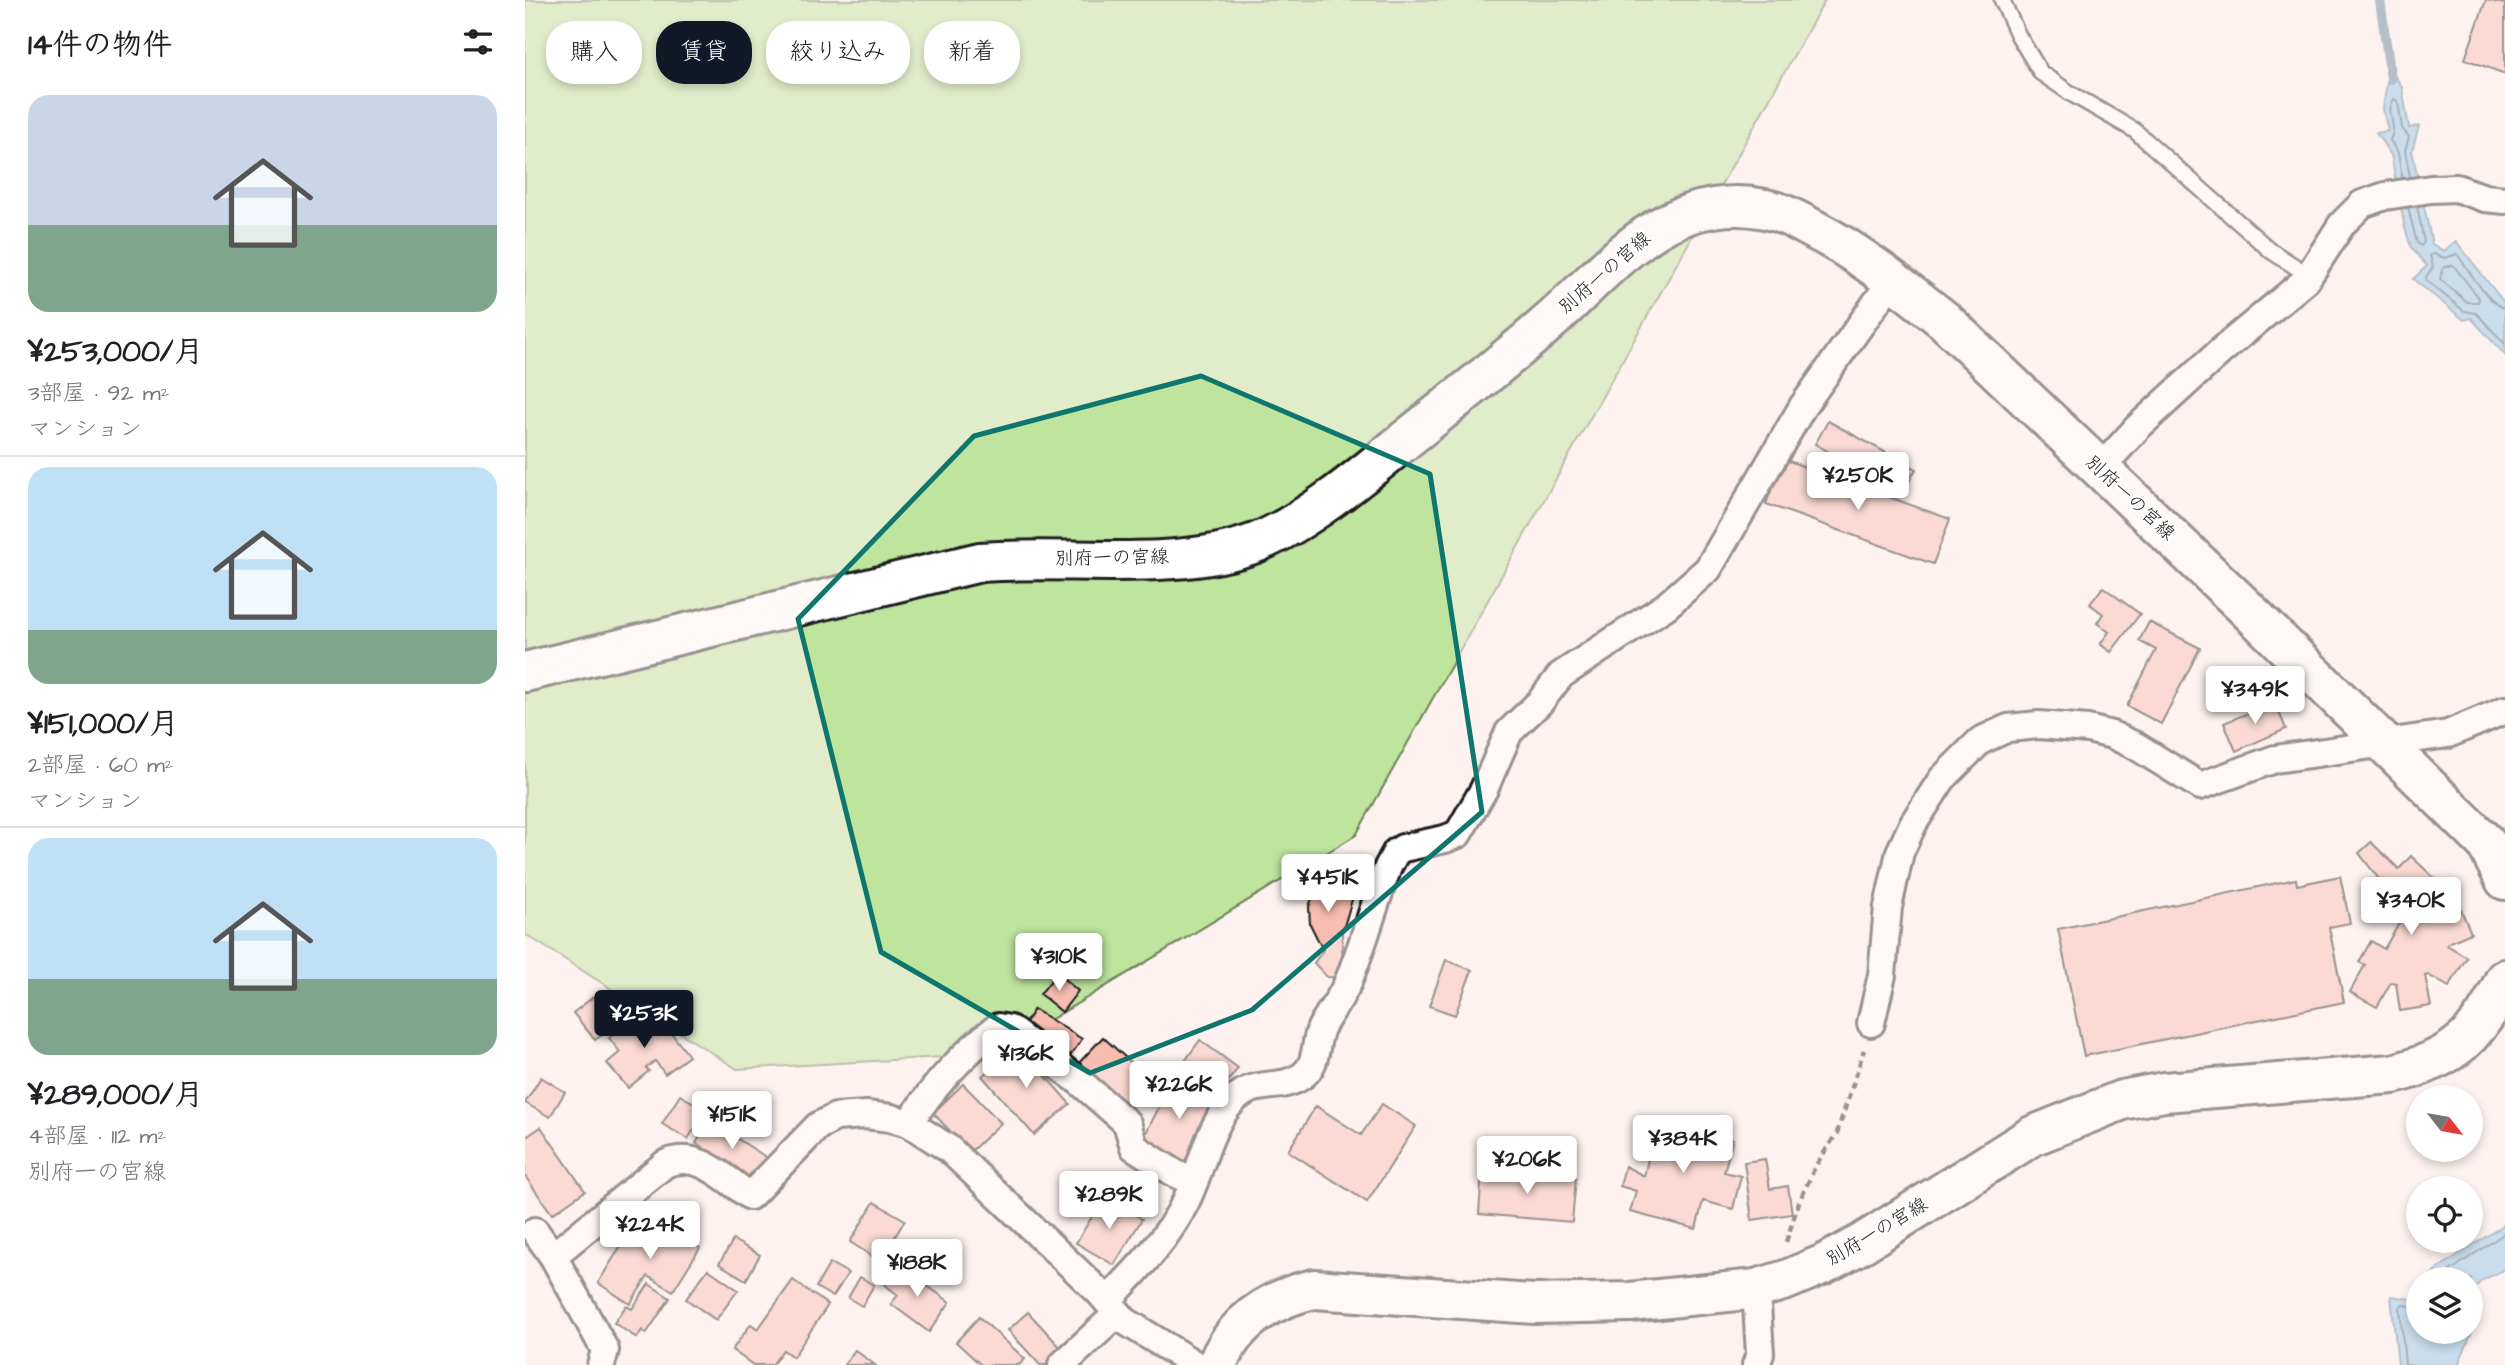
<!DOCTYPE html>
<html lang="ja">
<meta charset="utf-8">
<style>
body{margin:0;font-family:"Architects Daughter","Klee One",sans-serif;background:#f6f6f6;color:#202124;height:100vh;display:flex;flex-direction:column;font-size:26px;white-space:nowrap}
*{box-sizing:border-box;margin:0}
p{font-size:23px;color:#757577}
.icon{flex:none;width:38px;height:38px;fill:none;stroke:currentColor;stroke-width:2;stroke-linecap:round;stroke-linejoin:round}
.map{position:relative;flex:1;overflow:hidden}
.details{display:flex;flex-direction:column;background:#fff;width:525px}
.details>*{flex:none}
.banner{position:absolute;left:21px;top:21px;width:665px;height:63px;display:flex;gap:14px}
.needle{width:46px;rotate:121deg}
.buttons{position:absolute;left:1881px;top:1085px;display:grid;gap:14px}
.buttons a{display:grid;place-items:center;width:77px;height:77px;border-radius:50%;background:#fff;box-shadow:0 4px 10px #0003;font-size:35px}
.price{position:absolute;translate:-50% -60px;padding:0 16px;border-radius:7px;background:#fff;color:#222;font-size:23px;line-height:46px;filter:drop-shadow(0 2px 4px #0008)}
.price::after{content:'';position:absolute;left:50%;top:42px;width:21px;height:16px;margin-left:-10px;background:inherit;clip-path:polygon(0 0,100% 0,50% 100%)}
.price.selected{background:#111827;color:#fff}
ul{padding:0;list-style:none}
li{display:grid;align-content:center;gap:14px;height:371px;padding:0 28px}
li+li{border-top:2px solid #e0e0e0}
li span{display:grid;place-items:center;height:217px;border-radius:21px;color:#555}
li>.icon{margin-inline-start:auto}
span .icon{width:126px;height:126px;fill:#fffc;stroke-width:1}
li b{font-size:30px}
h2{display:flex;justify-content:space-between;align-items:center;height:84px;padding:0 28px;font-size:30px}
.pill{padding:0 24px;border-radius:28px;background:#fff;box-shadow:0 4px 10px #0003;font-size:24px;line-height:63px}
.pill.selected{background:#111827;color:#fff}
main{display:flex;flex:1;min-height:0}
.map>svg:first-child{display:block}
.green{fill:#bee49e;stroke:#6d805d;stroke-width:2}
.water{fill:#8ac4e9;stroke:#5e8197;stroke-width:2}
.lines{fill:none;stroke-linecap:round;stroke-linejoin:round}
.shore{stroke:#485f6e;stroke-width:2}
.stream{stroke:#5e8197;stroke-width:10}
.building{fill:#f7bdb0;stroke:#1c1c1c;stroke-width:2}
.lane-casing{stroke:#1c1c1c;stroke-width:19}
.street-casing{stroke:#1c1c1c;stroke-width:32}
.primary-casing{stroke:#1c1c1c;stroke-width:44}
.path{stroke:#1c1c1c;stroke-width:4.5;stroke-dasharray:7 5;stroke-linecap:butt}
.lane{stroke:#fff;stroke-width:14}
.street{stroke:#fff;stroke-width:26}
.primary{stroke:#fff;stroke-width:38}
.marked{fill:none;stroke:#0f766e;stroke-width:5;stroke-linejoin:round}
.labels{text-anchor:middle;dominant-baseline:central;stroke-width:5;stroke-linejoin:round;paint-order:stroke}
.street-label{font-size:19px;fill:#1c1c1c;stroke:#fff}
</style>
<main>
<section class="details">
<h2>14件の物件<svg class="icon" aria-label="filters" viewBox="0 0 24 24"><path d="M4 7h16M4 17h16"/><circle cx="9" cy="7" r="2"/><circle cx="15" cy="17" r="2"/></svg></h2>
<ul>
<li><span style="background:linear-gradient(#c9d6e8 60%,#7fa58c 0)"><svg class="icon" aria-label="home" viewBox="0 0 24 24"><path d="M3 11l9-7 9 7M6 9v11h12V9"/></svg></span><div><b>¥253,000/月</b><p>3部屋 · 92 m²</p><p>マンション</p></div></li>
<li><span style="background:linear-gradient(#bfe0f5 75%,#7fa58c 0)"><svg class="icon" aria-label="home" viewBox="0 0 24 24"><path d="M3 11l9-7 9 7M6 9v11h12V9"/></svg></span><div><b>¥151,000/月</b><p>2部屋 · 60 m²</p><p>マンション</p></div></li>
<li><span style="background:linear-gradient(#bfe0f5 65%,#7fa58c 0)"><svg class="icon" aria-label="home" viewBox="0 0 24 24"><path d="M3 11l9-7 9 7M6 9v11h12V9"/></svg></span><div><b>¥289,000/月</b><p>4部屋 · 112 m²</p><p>別府一の宮線</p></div></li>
</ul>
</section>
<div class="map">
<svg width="1980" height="1365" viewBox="0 0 1980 1365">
<rect width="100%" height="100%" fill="#fdf2ef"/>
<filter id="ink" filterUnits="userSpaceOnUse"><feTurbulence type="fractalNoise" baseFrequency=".0143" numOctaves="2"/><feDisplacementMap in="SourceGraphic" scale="14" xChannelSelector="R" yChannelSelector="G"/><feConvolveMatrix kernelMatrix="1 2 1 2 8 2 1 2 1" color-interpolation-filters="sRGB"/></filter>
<g filter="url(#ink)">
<!-- green -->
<polygon class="green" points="0,0 1300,0 831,835 469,1054 212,1069 0,934"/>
<!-- water -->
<g class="water">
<polygon points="1864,67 1877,87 1884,128 1894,126 1887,151 1907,244 1919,251 1931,241 1980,304 1980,355 1946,318 1939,320 1888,279 1902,266 1886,247 1880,228 1866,155 1851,133 1863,131 1858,109"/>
<polygon points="1980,1224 1980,1269 1956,1281 1946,1294 1946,1279 1902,1279 1915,1267"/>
<polygon points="1893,1288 1894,1332 1946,1332 1946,1309 1956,1311 1933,1365 1873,1365 1866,1296 1885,1299"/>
</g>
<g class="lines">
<!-- shore -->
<g class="shore">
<path d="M1877,178L1873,153L1865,140C1874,124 1859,113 1869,99L1873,102L1877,128L1884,137L1880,151L1885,177"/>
<polyline points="1883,208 1892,243 1896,246 1899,242 1892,206"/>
<polygon points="1928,265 1954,298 1953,302 1942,302 1915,279 1918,268"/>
<path d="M1980,308C1964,306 1942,267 1932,254L1920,258L1909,254L1905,255L1908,267L1901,277L1902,281L1939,311L1951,313L1980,344"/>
<polyline points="1913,1279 1980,1233"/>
<polyline points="1880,1365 1875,1308 1877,1305 1888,1306 1894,1300"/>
</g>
<!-- stream -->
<polyline class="stream" points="1855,0 1866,79"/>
</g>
<!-- building -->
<g class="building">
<polygon points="1961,0 1980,4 1980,74 1940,59"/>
<polygon points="1303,421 1391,469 1378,493 1290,444"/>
<polygon points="1258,459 1425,519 1408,564 1241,504"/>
<polygon points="1578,587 1615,614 1586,652 1575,644 1584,632 1572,623 1578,614 1565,604"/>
<polygon points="1624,622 1675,648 1636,724 1602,706 1631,650 1614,641"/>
<polygon points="1750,702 1761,729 1711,751 1699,723"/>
<polygon points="1846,842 1874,869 1886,856 1924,892 1908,909 1911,915 1934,905 1946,933 1923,943 1922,945 1942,957 1924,987 1903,975 1900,976 1906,1006 1875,1011 1871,983 1866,982 1852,1007 1825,992 1840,965 1834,962 1846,941 1859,949 1880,913 1834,853"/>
<polygon points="777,860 832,883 817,933 818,978 802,977 789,963 798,950 785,924 784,907 790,889 771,883"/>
<polygon points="1815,876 1825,923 1804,927 1819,1002 1559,1056 1533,929 1771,879 1772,885"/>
<polygon points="921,960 947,970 930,1015 904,1006"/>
<polygon points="532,973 553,991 537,1012 515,994"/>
<polygon points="68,997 90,1025 70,1040 48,1013"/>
<polygon points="509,1009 557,1039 546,1055 499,1025"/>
<polygon points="120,1010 138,1033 143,1029 164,1056 140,1074 130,1061 121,1068 124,1071 103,1088 82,1063 95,1052 84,1038"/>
<polygon points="578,1037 635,1089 624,1102 612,1092 600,1106 553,1064"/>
<polygon points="675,1040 713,1068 693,1095 655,1068"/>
<polygon points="493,1045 545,1104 509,1135 457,1076"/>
<polygon points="16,1077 40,1092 25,1117 0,1103"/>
<polygon points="647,1081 690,1103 660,1161 618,1139"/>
<polygon points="438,1084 476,1123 445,1152 408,1113"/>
<polygon points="155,1095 181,1110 163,1139 137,1124"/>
<polygon points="857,1104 891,1126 842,1202 763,1151 791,1106 836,1135"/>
<polygon points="1133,1119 1208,1139 1199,1172 1216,1176 1208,1209 1178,1201 1171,1229 1105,1212 1111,1191 1095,1186 1100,1166 1119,1176"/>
<polygon points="185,1121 244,1159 230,1181 171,1143"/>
<polygon points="16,1127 60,1191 27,1214 0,1176 0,1138"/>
<polygon points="1240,1159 1245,1189 1263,1186 1267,1214 1227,1220 1219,1162"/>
<polygon points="957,1170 1051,1178 1047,1222 954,1214"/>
<polygon points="579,1197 617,1219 589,1265 551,1243"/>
<polygon points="349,1202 380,1220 355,1261 325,1242"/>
<polygon points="134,1215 158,1229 154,1235 175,1248 148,1291 123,1276 105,1304 73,1283 100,1239 113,1248"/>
<polygon points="208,1240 235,1255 221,1280 194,1264"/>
<polygon points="305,1263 323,1273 308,1297 291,1287"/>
<polygon points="374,1266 425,1302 404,1332 366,1304 373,1295 360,1285"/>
<polygon points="183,1269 213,1290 191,1320 161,1299"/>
<polygon points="335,1277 349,1285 337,1306 323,1298"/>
<polygon points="268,1280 303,1305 268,1357 258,1350 247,1365 228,1365 207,1350 226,1324 233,1329"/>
<polygon points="124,1284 145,1298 121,1334 117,1330 112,1338 89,1323 101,1306 107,1309"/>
<polygon points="503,1312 537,1349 521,1365 515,1365 483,1330"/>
<polygon points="454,1317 500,1359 494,1365 456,1365 431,1342"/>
<polygon points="330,1350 350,1365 319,1365"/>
</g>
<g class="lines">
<defs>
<polyline id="lane" points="1477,0 1493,35 1516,73 1545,93 1609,130 1746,251 1774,269 1781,280"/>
<g id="street">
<polyline points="1574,470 1613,427 1696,351 1781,280 1817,224 1837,204 1860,196 1906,189 1931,188 1960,198 1980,200"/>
<polyline points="1346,1023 1357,975 1363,907 1375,852 1388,824 1417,779 1455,741 1483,728 1514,725 1563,729 1587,735 1611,746 1675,786 1750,759 1923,734 1980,710"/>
<path d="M384,1123C407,1088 439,1052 473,1027L485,1029L555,1082L602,1123L609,1147L651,1174L669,1182"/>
<polyline points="10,1231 28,1256 80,1350 76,1365"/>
<path d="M28,1256L140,1164C172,1149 199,1178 225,1196L293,1126L311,1117L341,1115L366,1118L384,1123L424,1149L574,1292L600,1321L671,1365"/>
<polyline points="1231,1289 1235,1354 1231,1365"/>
<path d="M582,1301C611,1271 643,1239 661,1201C676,1171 681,1136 701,1109C727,1074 750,1094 777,1076C793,1065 789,1044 796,1028C804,1012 816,999 823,982C838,945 849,905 863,867L871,852L878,848L920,839L933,834L959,789L984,732L1015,702L1036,675L1141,606L1183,569L1278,406L1368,279"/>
<polyline points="537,1365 593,1313"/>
</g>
<g id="primary">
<path d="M0,672L455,562C540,555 655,573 733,542C785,520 840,473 884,437C934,397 984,358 1031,316C1066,284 1100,245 1142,223C1172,208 1207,202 1240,209C1257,212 1271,220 1286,228C1335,253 1376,286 1419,320L1722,609L1961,843L1980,880"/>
<path d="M692,1365C709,1322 745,1299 789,1289L1010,1304L1105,1302L1231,1289L1261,1280L1299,1264L1336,1244L1507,1136L1597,1100L1639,1092L1868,1074C1929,1059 1954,1036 1980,979"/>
</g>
</defs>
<!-- lane casing -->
<use href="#lane" class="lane-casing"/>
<!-- street casing -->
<use href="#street" class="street-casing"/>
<!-- primary casing -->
<use href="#primary" class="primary-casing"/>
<!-- path -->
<polyline class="path" points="1261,1242 1274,1202 1291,1165 1312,1133 1339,1050"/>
<!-- lane -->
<use href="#lane" class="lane"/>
<!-- street -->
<use href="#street" class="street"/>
<!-- primary -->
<use href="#primary" class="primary"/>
</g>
</g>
<!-- marked area -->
<path d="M0 0H1980V1365H0ZM676,376L905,474L957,812L727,1010L565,1073L356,952L273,619L449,436Z" fill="#fdf2ef" fill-opacity=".55" fill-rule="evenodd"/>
<path class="marked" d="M676,376L905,474L957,812L727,1010L565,1073L356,952L273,619L449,436Z"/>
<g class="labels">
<!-- street labels -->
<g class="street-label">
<text transform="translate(1080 273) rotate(-41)">別府一の宮線</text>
<text transform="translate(1605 498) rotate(43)">別府一の宮線</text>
<text transform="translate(587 558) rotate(-1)">別府一の宮線</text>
<text transform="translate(1352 1232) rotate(-31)">別府一の宮線</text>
</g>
</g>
</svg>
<div class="buttons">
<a><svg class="needle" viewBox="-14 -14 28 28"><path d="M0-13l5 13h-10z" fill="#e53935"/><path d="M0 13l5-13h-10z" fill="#757577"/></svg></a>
<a><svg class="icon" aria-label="locate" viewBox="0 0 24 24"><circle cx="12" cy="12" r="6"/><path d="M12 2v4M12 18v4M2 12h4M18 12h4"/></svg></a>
<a><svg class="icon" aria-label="layers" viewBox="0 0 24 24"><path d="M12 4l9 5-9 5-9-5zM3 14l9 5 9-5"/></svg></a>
</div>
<b class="price" style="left:1333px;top:512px">¥250K</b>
<b class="price" style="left:1730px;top:726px">¥349K</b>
<b class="price" style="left:803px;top:914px">¥451K</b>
<b class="price" style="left:1886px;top:937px">¥340K</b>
<b class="price" style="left:534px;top:993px">¥310K</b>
<b class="price selected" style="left:119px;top:1050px">¥253K</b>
<b class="price" style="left:501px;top:1090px">¥136K</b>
<b class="price" style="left:654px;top:1121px">¥226K</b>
<b class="price" style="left:207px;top:1151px">¥151K</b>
<b class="price" style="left:1158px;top:1175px">¥384K</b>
<b class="price" style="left:1002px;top:1196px">¥206K</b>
<b class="price" style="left:584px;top:1231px">¥289K</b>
<b class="price" style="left:125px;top:1261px">¥224K</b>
<b class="price" style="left:392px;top:1299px">¥188K</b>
<div class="banner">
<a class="pill">購入</a>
<a class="pill selected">賃貸</a>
<a class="pill">絞り込み</a>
<a class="pill">新着</a>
</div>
</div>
</main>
